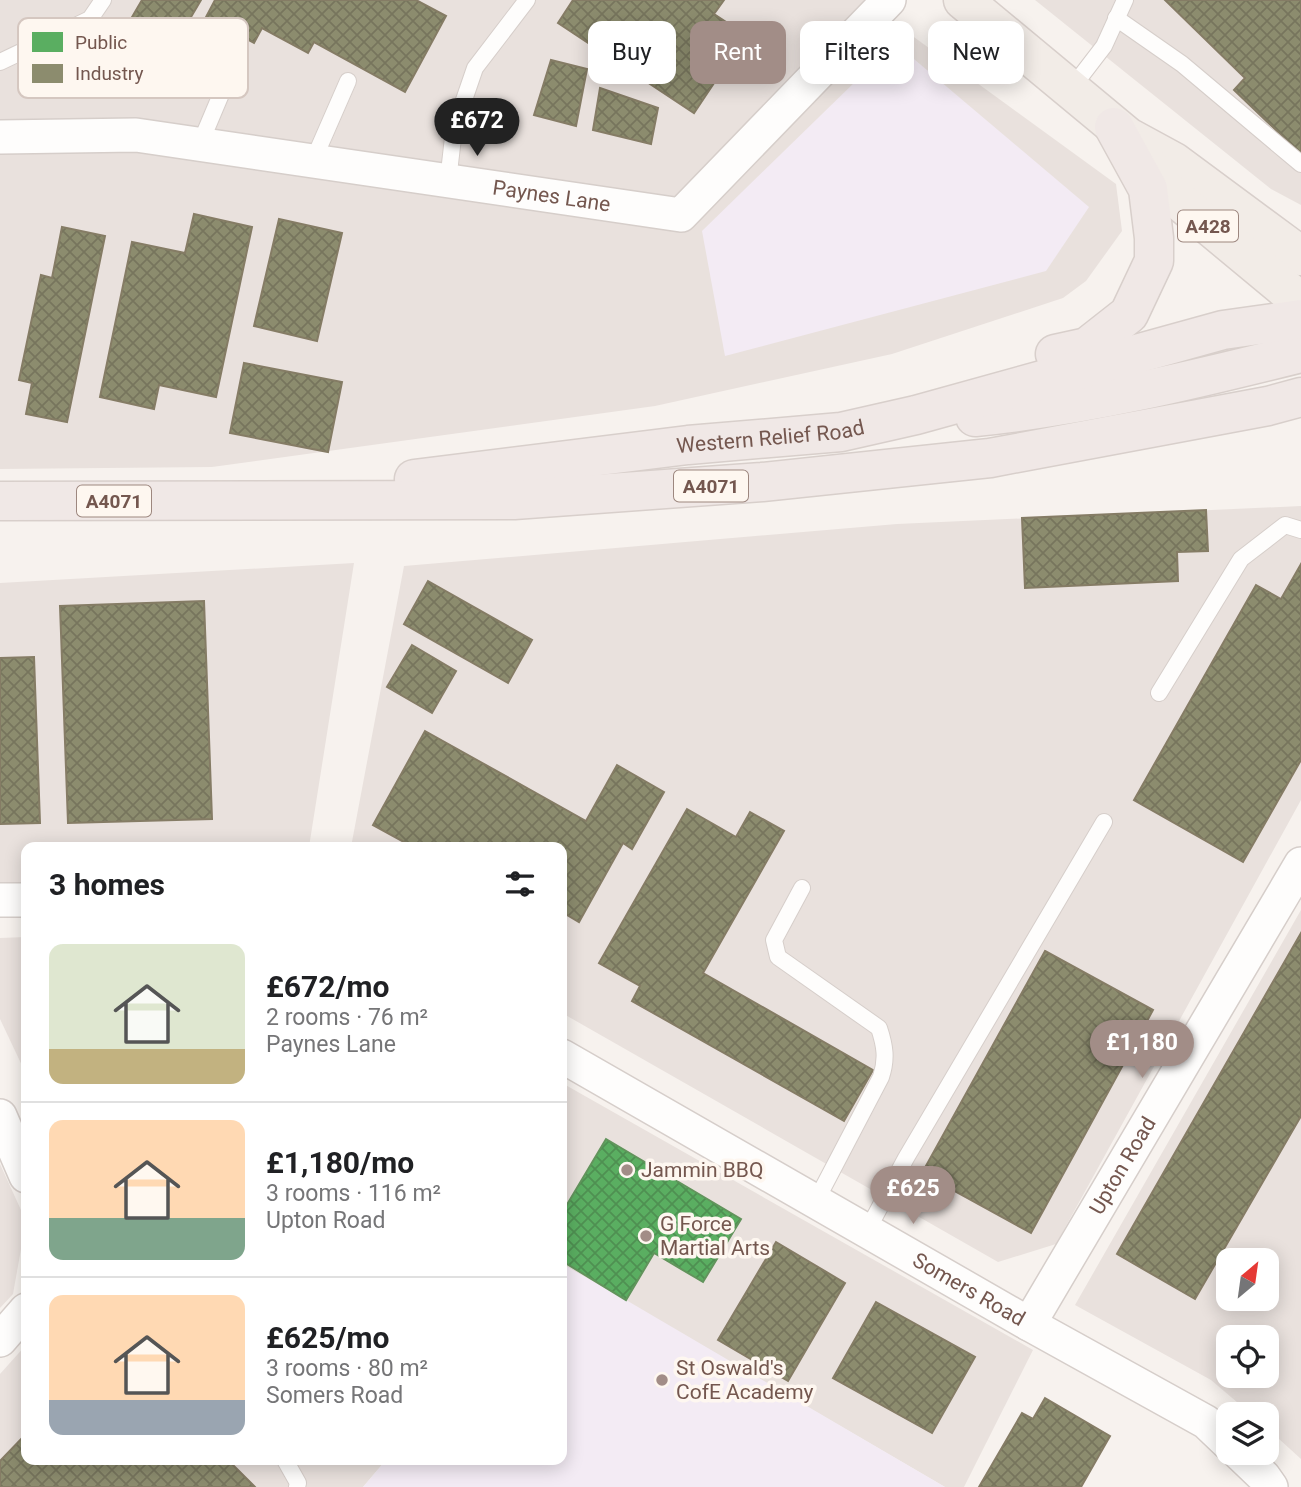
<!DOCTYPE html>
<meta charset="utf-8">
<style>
body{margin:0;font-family:Roboto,sans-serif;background:#f2f2f2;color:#202124;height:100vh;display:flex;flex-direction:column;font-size:26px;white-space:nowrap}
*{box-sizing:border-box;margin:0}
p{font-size:23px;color:#757577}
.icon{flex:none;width:38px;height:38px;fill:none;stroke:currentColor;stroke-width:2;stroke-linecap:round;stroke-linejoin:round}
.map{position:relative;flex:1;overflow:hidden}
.side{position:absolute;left:21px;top:842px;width:546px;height:623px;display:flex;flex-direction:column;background:#fff;border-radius:14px;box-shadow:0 4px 18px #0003}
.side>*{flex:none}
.top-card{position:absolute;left:588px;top:21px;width:607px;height:63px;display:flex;gap:14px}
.needle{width:46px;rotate:29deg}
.controls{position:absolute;left:1216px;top:1248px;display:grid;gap:14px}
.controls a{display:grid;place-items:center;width:63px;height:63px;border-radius:14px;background:#fff;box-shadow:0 4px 18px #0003;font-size:35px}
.price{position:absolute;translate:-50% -60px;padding:0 16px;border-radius:24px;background:#a28d87;color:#fff;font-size:23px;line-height:46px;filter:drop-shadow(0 2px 4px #0008)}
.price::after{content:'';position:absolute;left:50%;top:42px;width:21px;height:16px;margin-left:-10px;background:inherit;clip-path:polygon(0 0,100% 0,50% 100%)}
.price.current{background:#222;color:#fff}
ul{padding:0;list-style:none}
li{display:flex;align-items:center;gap:21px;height:175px;padding:0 28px}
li+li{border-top:2px solid #e0e0e0}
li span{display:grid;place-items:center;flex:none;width:196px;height:140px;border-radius:14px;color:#555}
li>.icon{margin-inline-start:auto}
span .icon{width:84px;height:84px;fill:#fffc;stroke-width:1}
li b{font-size:30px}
h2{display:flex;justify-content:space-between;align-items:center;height:84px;padding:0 28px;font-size:30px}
.pill{padding:0 24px;border-radius:14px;background:#fff;box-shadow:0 4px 18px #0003;font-size:24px;line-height:63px}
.pill.current{background:#a28d87;color:#fff}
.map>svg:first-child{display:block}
.industrial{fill:#e9e1dd;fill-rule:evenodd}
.education{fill:#f3ebf4}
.public{fill:url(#public-cross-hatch);stroke:#62945c;stroke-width:2}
.industry{fill:url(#industry-cross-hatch);stroke:#857c65;stroke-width:2}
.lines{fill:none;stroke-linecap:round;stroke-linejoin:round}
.lane-casing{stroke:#d6ceca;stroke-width:18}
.street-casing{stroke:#d6ceca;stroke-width:36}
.primary-casing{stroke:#d8cfcb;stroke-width:41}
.highway-casing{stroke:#d8cfcb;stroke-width:41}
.lane{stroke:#fefdfc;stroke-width:16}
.street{stroke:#fefdfc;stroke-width:33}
.primary{stroke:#f2ece7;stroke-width:38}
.highway{stroke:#f0e8e6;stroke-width:38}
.poi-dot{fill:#a28d87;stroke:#fef7f0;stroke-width:2.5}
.labels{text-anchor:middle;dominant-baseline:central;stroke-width:7;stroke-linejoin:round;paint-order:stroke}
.shield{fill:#fef7f0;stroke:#9d877f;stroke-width:2}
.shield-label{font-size:19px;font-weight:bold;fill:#74574f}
.street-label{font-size:21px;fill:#74574f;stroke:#fef7f0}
.poi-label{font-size:21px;fill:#74574f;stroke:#fef7f0;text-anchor:start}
.key{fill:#fef7f0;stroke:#d5c7c0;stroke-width:2}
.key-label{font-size:19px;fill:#74574f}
</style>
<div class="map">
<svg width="1301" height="1487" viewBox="0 0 1301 1487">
<defs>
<pattern id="public-cross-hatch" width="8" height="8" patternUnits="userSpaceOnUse" patternTransform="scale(1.75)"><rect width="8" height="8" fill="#5aae61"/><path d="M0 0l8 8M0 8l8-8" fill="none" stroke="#4f9052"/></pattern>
<pattern id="industry-cross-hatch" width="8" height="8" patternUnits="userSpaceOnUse" patternTransform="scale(1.75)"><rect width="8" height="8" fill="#8c8c6e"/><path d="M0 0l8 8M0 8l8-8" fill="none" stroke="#77755d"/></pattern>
</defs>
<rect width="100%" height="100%" fill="#f7f2ee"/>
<!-- industrial -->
<g class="industrial">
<polygon points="0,0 863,0 1116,184 1122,231 1086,281 1063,298 892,354 655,406 212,467 0,469"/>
<polygon points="1035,0 1301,0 1301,205 1271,189"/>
<polygon points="1301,506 1301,800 1056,1244 998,1262 562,1013 562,847 351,847 404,566 897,524"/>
<polygon points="354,563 309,847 26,847 26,882 0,882 0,583"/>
<path d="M1301,910V1459L1267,1428V1414H1251L1211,1380L1075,1305ZM1228,1260H1267V1298H1228ZM1228,1337H1267V1376H1228Z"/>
<polygon points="26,937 26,1074 0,1019 0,938"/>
<polygon points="562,1083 1033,1350 964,1487 945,1487 562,1264"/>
<polygon points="0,1164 26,1221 13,1294 0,1308"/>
<polygon points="26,1345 26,1460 386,1460 363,1487 0,1487 0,1374"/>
</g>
<!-- education -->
<g class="education">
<polygon points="895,43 1089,207 1046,271 725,356 702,231"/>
<polygon points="562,1264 626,1300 945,1487 363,1487 386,1460 562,1460"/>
</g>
<!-- public -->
<polygon class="public" points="606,1139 741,1219 703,1282 654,1253 626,1300 562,1261 562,1213"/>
<!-- industry -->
<g class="industry">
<polygon points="142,0 201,0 145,95 57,91 59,63 104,65"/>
<polygon points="215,0 416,0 446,16 405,92 314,42 308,53 262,28 254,43 206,17"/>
<polygon points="573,0 724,0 714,14 746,35 694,113 558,23"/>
<polygon points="1165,0 1301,0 1301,154 1234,90 1245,78"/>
<polygon points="551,60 587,69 576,126 534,115"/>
<polygon points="600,88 658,108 651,144 593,130"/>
<polygon points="194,214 252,227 216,397 159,385 154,409 100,397 132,242 185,253"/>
<polygon points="279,219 342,233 317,341 254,326"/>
<polygon points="62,227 105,236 67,422 26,414 32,383 19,380 41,275 52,278"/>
<polygon points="244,363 342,382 328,452 230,433"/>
<polygon points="1206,510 1208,551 1177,552 1178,581 1025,588 1022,518"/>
<polygon points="1301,564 1301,760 1243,862 1134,800 1256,585 1281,599"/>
<polygon points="428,581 532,640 508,683 404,624"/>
<polygon points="204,601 212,819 68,823 60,606"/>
<polygon points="412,645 456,671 432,713 387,687"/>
<polygon points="34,657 40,823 0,824 0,658"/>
<polygon points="425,731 586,821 617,765 664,792 632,849 623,843 579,922 562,912 562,847 413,847 373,825"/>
<polygon points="687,809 736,837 750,812 784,831 703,973 873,1070 844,1121 632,1001 640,986 599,963"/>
<polygon points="1301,933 1301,1116 1195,1299 1117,1254"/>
<polygon points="1045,951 1153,1010 1031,1233 922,1173"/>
<polygon points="776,1242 845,1283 788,1381 718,1340"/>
<polygon points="876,1302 975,1357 932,1433 833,1378"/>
<polygon points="1045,1398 1110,1436 1081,1487 979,1487 1022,1413 1033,1419"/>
<polygon points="26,1434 26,1460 228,1460 255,1487 0,1487 0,1461"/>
</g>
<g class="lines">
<defs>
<g id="lane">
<polyline points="1116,18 1182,64 1301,164"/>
<polyline points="0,62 90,19 103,0"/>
<polyline points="1071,89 1104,46 1125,0"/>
<polyline points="200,144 238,54"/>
<polyline points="313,161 348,81"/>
<polyline points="448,181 454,129 475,68 527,0"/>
<polyline points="1159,693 1241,559 1285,525 1301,530"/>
<path d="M802,888L774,940L778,957L879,1028C885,1046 887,1059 881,1077L816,1201"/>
<polyline points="867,1231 906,1158 1104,822"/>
<polyline points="285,1460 298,1483 297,1487"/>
</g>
<g id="street">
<path id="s1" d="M0,137L136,135L681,215L889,0"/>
<polyline points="0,900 26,900"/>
<path id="s2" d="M562,1056L1029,1324L1206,1422L1228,1443"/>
<polyline points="0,1116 26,1176"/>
<path id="s3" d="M1029,1324L1301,864"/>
<polyline points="0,1340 26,1310"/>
<polyline points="1238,1452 1264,1477 1271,1487"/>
</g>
<g id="primary">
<polyline points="963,0 1128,137 1174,162 1301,256"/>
<polyline points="1137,150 1165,189 1301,302"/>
</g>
<g id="highway">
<polyline points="1055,354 1087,347 1129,314 1154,261 1154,238 1148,189 1114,127"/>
<path d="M975,417C1086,406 1193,380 1301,353"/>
<path id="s4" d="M414,479L688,445L841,432L916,415L1223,330L1301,319"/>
<polyline points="0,501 514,500 762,482 990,458 1268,406 1301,397"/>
</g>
</defs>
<!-- lane casing -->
<use href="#lane" class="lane-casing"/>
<!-- street casing -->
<use href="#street" class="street-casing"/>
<!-- primary casing -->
<use href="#primary" class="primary-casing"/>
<!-- highway casing -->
<use href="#highway" class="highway-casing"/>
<!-- lane -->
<use href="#lane" class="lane"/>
<!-- street -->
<use href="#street" class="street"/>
<!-- primary -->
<use href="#primary" class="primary"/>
<!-- highway -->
<use href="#highway" class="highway"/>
</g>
<!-- markers -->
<g class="poi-dot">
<circle cx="627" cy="1170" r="7"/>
<circle cx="646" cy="1236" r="7"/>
<circle cx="662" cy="1380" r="7"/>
</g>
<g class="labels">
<!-- shield labels -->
<g class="shield">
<rect x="1178" y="210.5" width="60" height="31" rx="5"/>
<rect x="674" y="470.5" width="74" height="31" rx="5"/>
<rect x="77" y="485.5" width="74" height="31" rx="5"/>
</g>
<g class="shield-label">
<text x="1208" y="226">A428</text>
<text x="711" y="486">A4071</text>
<text x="114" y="501">A4071</text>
</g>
<!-- street labels -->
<g class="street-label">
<text stroke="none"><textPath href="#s1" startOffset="556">Paynes Lane</textPath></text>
<text stroke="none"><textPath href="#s4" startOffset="359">Western Relief Road</textPath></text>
<text stroke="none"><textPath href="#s3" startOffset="184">Upton Road</textPath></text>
<text stroke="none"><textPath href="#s2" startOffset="469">Somers Road</textPath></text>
</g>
<!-- poi labels -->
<g class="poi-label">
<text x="641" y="1170">Jammin BBQ</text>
<text x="660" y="1224">G Force<tspan x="660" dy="24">Martial Arts</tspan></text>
<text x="676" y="1368">St Oswald's<tspan x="676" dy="24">CofE Academy</tspan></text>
</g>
</g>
<!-- legend -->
<rect x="18" y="18" width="230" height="80" rx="10" class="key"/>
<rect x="32" y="32" width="31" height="20" fill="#5aae61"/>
<rect x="32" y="64" width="31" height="19" fill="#8c8c6e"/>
<g class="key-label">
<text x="75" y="49">Public</text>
<text x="75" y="80">Industry</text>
</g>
</svg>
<div class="controls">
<a><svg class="needle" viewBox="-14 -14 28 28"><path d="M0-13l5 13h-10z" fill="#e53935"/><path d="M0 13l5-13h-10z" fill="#757577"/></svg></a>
<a><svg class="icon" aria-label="locate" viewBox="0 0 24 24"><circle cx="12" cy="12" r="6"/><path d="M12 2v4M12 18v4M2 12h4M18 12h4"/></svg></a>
<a><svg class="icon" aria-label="layers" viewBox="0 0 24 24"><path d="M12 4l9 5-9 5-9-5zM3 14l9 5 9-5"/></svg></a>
</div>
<b class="price current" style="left:477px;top:158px">£672</b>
<b class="price" style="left:1142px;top:1080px">£1,180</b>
<b class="price" style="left:913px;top:1226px">£625</b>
<div class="top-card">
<a class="pill">Buy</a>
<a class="pill current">Rent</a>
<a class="pill">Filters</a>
<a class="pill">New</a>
</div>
<section class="side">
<h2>3 homes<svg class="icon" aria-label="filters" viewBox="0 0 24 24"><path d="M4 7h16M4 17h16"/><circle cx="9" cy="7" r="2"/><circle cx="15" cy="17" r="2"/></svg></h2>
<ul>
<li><span style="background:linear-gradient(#dfe7d0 75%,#c2b280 0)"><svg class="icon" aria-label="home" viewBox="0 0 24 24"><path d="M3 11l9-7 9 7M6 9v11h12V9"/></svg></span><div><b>£672/mo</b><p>2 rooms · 76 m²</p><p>Paynes Lane</p></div></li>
<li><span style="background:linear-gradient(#ffd9b3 70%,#7fa58c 0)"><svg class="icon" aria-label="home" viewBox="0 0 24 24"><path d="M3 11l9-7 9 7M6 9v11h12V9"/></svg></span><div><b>£1,180/mo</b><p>3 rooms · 116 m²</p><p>Upton Road</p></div></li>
<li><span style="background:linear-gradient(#ffd9b3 75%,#9aa5b1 0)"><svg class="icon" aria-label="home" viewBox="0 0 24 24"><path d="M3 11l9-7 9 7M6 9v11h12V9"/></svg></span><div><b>£625/mo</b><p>3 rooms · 80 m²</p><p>Somers Road</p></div></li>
</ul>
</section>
</div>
